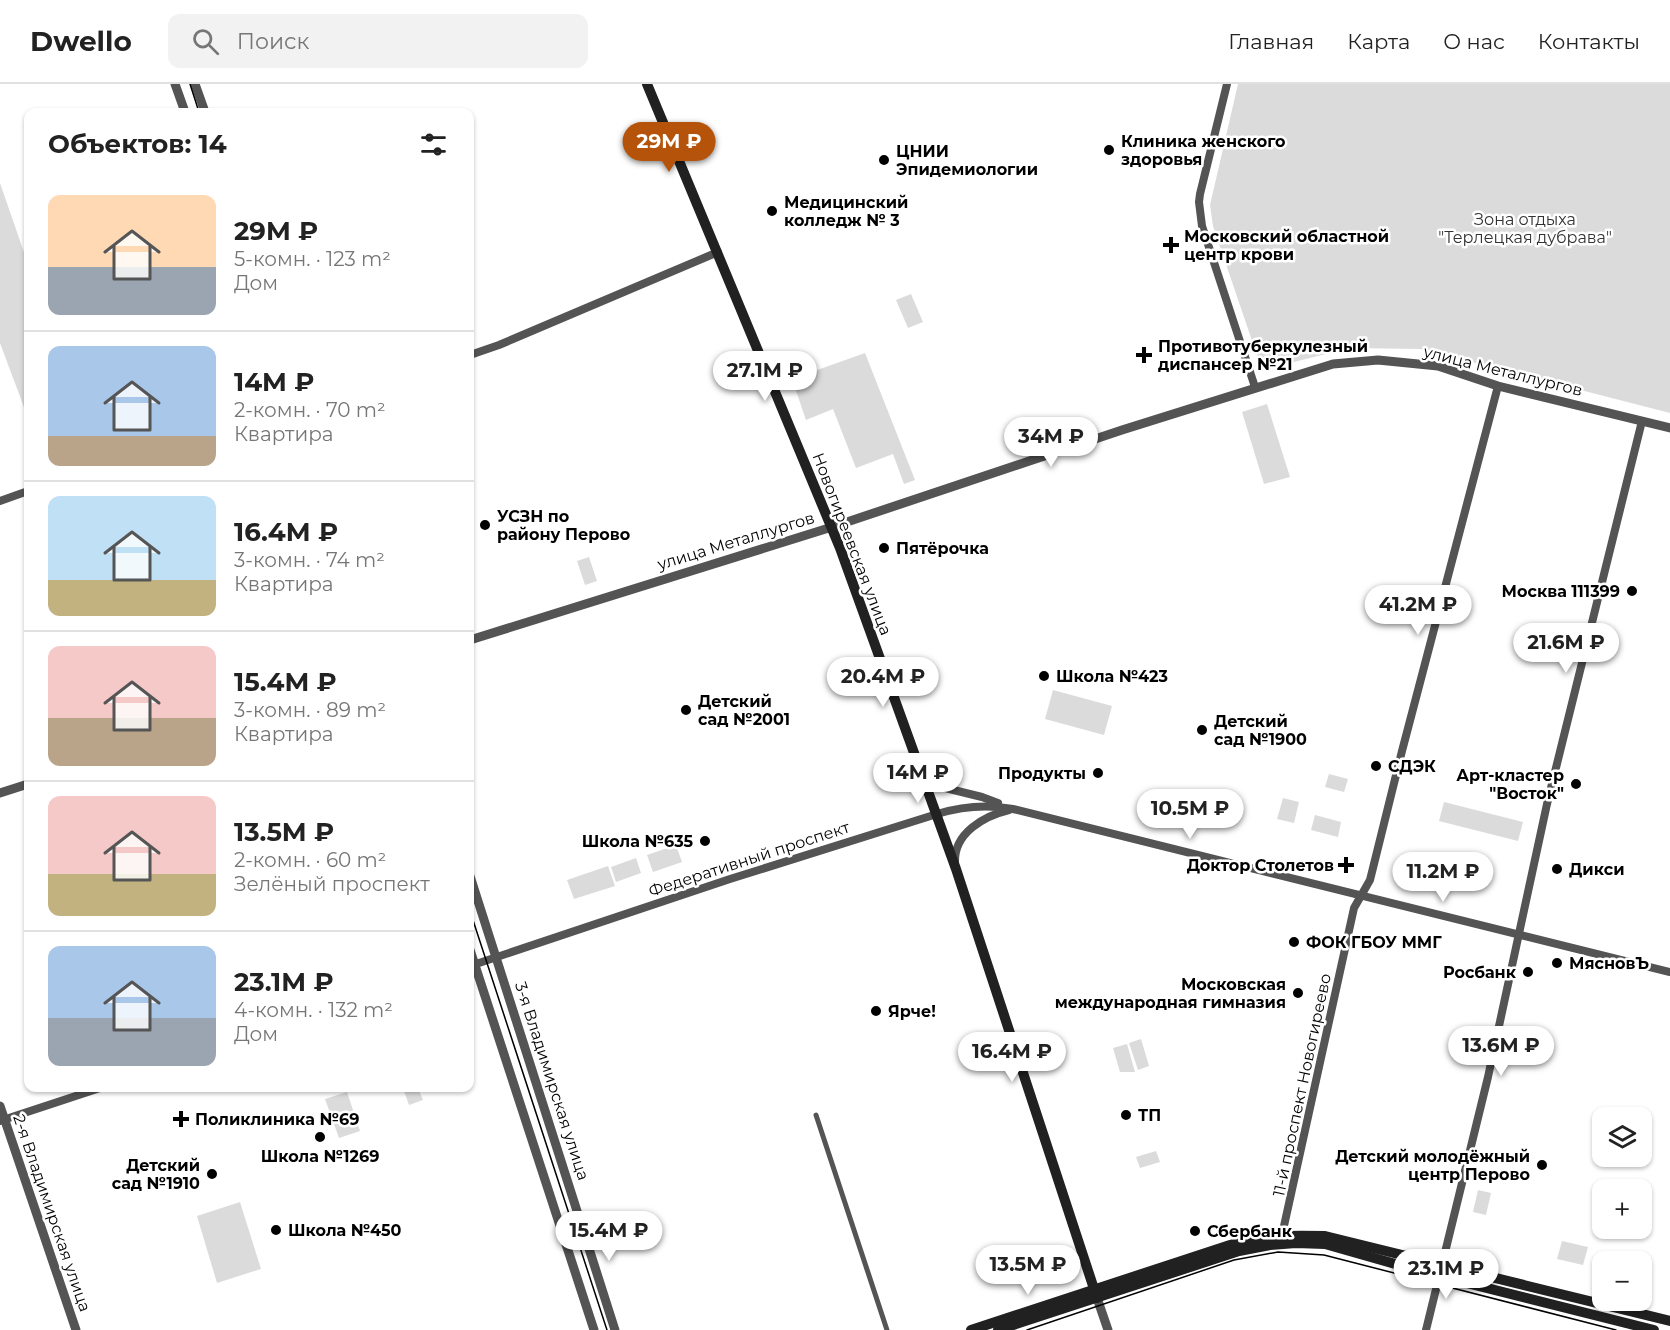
<!DOCTYPE html>
<html lang="ru">
<meta charset="utf-8">
<style>
body{margin:0;font-family:Montserrat,sans-serif;background:#f2f2f2;color:#222;height:100vh;display:flex;flex-direction:column;font-size:22px;white-space:nowrap}
*{box-sizing:border-box;margin:0}
p{font-size:20px;color:#767676}
.icon{flex:none;width:33px;height:33px;fill:none;stroke:currentColor;stroke-width:2;stroke-linecap:round;stroke-linejoin:round}
.map{position:relative;flex:1;overflow:hidden}
.sheet{position:absolute;left:24px;top:24px;width:450px;height:984px;display:flex;flex-direction:column;background:#fff;border-radius:12px;box-shadow:0 2px 4px #0004}
.sheet>*{flex:none}
.buttons{position:absolute;left:1592px;top:1023px;display:grid;gap:12px}
.buttons a{display:grid;place-items:center;width:60px;height:60px;border-radius:12px;background:#fff;box-shadow:0 2px 4px #0004;font-size:30px}
.price{position:absolute;translate:-50% -51px;padding:0 14px;border-radius:21px;background:#fff;color:#222;font-size:20px;line-height:39px;filter:drop-shadow(0 2px 3px #0008)}
.price::after{content:'';position:absolute;left:50%;top:36px;width:18px;height:14px;margin-left:-9px;background:inherit;clip-path:polygon(0 0,100% 0,50% 100%)}
.price.on{background:#b45309;color:#fff}
ul{padding:0;list-style:none}
li{display:flex;align-items:center;gap:18px;height:150px;padding:0 24px}
li+li{border-top:2px solid #e0e0e0}
li span{display:grid;place-items:center;flex:none;width:168px;height:120px;border-radius:12px;color:#555}
li>.icon{margin-inline-start:auto}
span .icon{width:72px;height:72px;fill:#fffc;stroke-width:1}
li b{font-size:26px}
h2{display:flex;justify-content:space-between;align-items:center;height:72px;padding:0 24px;font-size:26px}
header{display:flex;align-items:center;gap:36px;box-sizing:border-box;height:84px;padding:0 30px;background:#fff;border-bottom:2px solid #e0e0e0}
header strong{font-size:28px}
nav{display:flex;gap:33px;margin-inline-start:auto;font-size:21px}
.search{width:420px;height:54px;background:#f2f2f2;display:flex;align-items:center;gap:15px;box-sizing:border-box;padding:0 21px;border-radius:12px;color:#767676;font-size:22px}
.map>svg:first-child{display:block}
.green{fill:#dbdbdb}
.lines{fill:none;stroke-linecap:round;stroke-linejoin:round}
.pedestrian{stroke:#545454;stroke-width:5}
.minor{stroke:#545454;stroke-width:8}
.tertiary{stroke:#545454;stroke-width:9}
.secondary{stroke:#212121;stroke-width:10}
.tram{stroke:#000;stroke-width:1.5}
.poi-dot{fill:#000;stroke:#fff;stroke-width:2}
.labels{text-anchor:middle;dominant-baseline:central;stroke-width:5;stroke-linejoin:round;paint-order:stroke}
.poi-label{font-size:16px;font-weight:bold;fill:#000;stroke:#fff;text-anchor:start}
.park-label{font-size:16px;fill:#323232;stroke:#fff}
.street-label{font-size:16px;fill:#000;stroke:#fff}
</style>
<header>
<strong>Dwello</strong>
<div class="search"><svg class="icon" aria-label="search" viewBox="0 0 24 24"><circle cx="10" cy="10" r="6"/><path d="M15 15l6 6"/></svg>Поиск</div>
<nav><a>Главная</a><a>Карта</a><a>О нас</a><a>Контакты</a></nav>
</header>
<div class="map">
<svg width="1670" height="1246" viewBox="0 0 1670 1246">
<rect width="100%" height="100%" fill="#fff"/>
<!-- green -->
<g class="green">
<polygon points="1238,0 1670,0 1670,329 1420,265 1350,264 1262,286 1213,142 1210,121"/>
<polygon points="0,99 28,180 28,334 0,259"/>
<polygon points="911,210 923,238 908,244 896,216"/>
<polygon points="865,269 915,396 904,400 893,370 856,384 833,325 806,336 792,295"/>
<polygon points="1267,320 1290,393 1264,400 1242,328"/>
<polygon points="589,473 597,497 585,501 577,477"/>
<polygon points="1053,606 1112,622 1104,651 1045,635"/>
<polygon points="1329,690 1348,695 1344,708 1325,703"/>
<polygon points="1283,714 1299,718 1294,739 1277,735"/>
<polygon points="1444,718 1523,738 1518,757 1439,737"/>
<polygon points="1315,731 1341,738 1338,753 1311,746"/>
<polygon points="676,761 682,778 653,788 647,771"/>
<polygon points="636,774 641,789 616,798 611,783"/>
<polygon points="608,782 615,802 574,815 567,796"/>
<polygon points="1141,955 1149,982 1138,986 1129,959"/>
<polygon points="1127,960 1135,988 1120,988 1113,964"/>
<polygon points="413,1004 418,1004 423,1016 409,1021 404,1007"/>
<polygon points="347,1008 360,1047 339,1054 325,1015"/>
<polygon points="1156,1067 1160,1078 1140,1084 1136,1073"/>
<polygon points="1478,1106 1491,1109 1486,1131 1473,1128"/>
<polygon points="240,1118 261,1185 217,1199 197,1132"/>
<polygon points="1562,1157 1588,1163 1583,1181 1557,1175"/>
</g>
<g class="lines">
<!-- pedestrian -->
<polyline class="pedestrian" points="816,1031 887,1246"/>
<!-- minor -->
<g class="minor">
<polyline points="1227,0 1200,110 1199,118 1202,142 1255,303"/>
<polyline points="470,271 499,261 718,168"/>
<polyline points="0,417 28,407"/>
<polyline points="925,699 982,713 998,719"/>
<path d="M955,778C954,749 984,732 1009,726"/>
<path d="M470,882L730,795L937,730C963,722 986,720 1013,725L1670,888"/>
<polyline points="0,1037 100,1004"/>
<polyline points="1282,1151 1354,824 1370,796 1402,667 1498,302"/>
<polyline points="1426,1246 1488,993 1547,720 1642,337"/>
</g>
<!-- tertiary -->
<g class="tertiary">
<polyline points="175,0 185,28"/>
<polyline points="195,0 205,28"/>
<polyline points="470,556 832,443 1122,346 1333,280 1378,276 1438,282 1498,302 1670,344"/>
<polyline points="0,709 28,700"/>
<polyline points="470,792 615,1246"/>
<polyline points="470,866 594,1246"/>
<polyline points="0,1022 76,1246"/>
<polyline points="1097,1214 1108,1246"/>
</g>
<!-- secondary -->
<g class="secondary">
<polyline points="647,0 840,464 956,785 1097,1214"/>
<path d="M971,1246L1230,1161C1265,1151 1289,1151 1325,1152L1670,1237"/>
<polyline points="998,1246 1239,1167 1270,1161 1296,1159 1325,1160 1427,1189 1654,1246"/>
</g>
<!-- tram -->
<g class="tram">
<polyline points="190,0 199,28"/>
<polyline points="470,827 607,1246"/>
<polyline points="1027,1246 1234,1176 1278,1168 1324,1171 1616,1246"/>
</g>
</g>
<!-- markers -->
<g class="poi-dot">
<circle cx="1109" cy="66" r="6"/>
<circle cx="884" cy="76" r="6"/>
<circle cx="772" cy="127" r="6"/>
<path d="M1168 152h6v6h6v6h-6v6h-6v-6h-6v-6h6z"/>
<path d="M1141 262h6v6h6v6h-6v6h-6v-6h-6v-6h6z"/>
<circle cx="485" cy="441" r="6"/>
<circle cx="884" cy="464" r="6"/>
<circle cx="1632" cy="507" r="6"/>
<circle cx="1044" cy="592" r="6"/>
<circle cx="686" cy="626" r="6"/>
<circle cx="1202" cy="646" r="6"/>
<circle cx="1376" cy="682" r="6"/>
<circle cx="1098" cy="689" r="6"/>
<circle cx="1576" cy="700" r="6"/>
<circle cx="705" cy="757" r="6"/>
<path d="M1343 772h6v6h6v6h-6v6h-6v-6h-6v-6h6z"/>
<circle cx="1557" cy="785" r="6"/>
<circle cx="1294" cy="858" r="6"/>
<circle cx="1557" cy="879" r="6"/>
<circle cx="1528" cy="888" r="6"/>
<circle cx="1298" cy="909" r="6"/>
<circle cx="876" cy="927" r="6"/>
<circle cx="1126" cy="1031" r="6"/>
<path d="M178 1026h6v6h6v6h-6v6h-6v-6h-6v-6h6z"/>
<circle cx="320" cy="1053" r="6"/>
<circle cx="1542" cy="1081" r="6"/>
<circle cx="212" cy="1090" r="6"/>
<circle cx="276" cy="1146" r="6"/>
<circle cx="1195" cy="1147" r="6"/>
</g>
<g class="labels">
<!-- poi labels -->
<g class="poi-label">
<text x="1121" y="57">Клиника женского<tspan x="1121" dy="18">здоровья</tspan></text>
<text x="896" y="67">ЦНИИ<tspan x="896" dy="18">Эпидемиологии</tspan></text>
<text x="784" y="118">Медицинский<tspan x="784" dy="18">колледж № 3</tspan></text>
<text x="1184" y="152">Московский областной<tspan x="1184" dy="18">центр крови</tspan></text>
<text x="1158" y="262">Противотуберкулезный<tspan x="1158" dy="18">диспансер №21</tspan></text>
<text x="497" y="432">УСЗН по<tspan x="497" dy="18">району Перово</tspan></text>
<text x="896" y="464">Пятёрочка</text>
<text x="1620" y="507" text-anchor="end">Москва 111399</text>
<text x="1056" y="592">Школа №423</text>
<text x="698" y="617">Детский<tspan x="698" dy="18">сад №2001</tspan></text>
<text x="1214" y="637">Детский<tspan x="1214" dy="18">сад №1900</tspan></text>
<text x="1388" y="682">СДЭК</text>
<text x="1086" y="689" text-anchor="end">Продукты</text>
<text x="1564" y="691" text-anchor="end">Арт-кластер<tspan x="1564" dy="18">"Восток"</tspan></text>
<text x="693" y="757" text-anchor="end">Школа №635</text>
<text x="1334" y="781" text-anchor="end">Доктор Столетов</text>
<text x="1569" y="785">Дикси</text>
<text x="1306" y="858">ФОК ГБОУ ММГ</text>
<text x="1569" y="879">МясновЪ</text>
<text x="1516" y="888" text-anchor="end">Росбанк</text>
<text x="1286" y="900" text-anchor="end">Московская<tspan x="1286" dy="18">международная гимназия</tspan></text>
<text x="888" y="927">Ярче!</text>
<text x="1138" y="1031">ТП</text>
<text x="195" y="1035">Поликлиника №69</text>
<text x="320" y="1072" text-anchor="middle">Школа №1269</text>
<text x="1530" y="1072" text-anchor="end">Детский молодёжный<tspan x="1530" dy="18">центр Перово</tspan></text>
<text x="200" y="1081" text-anchor="end">Детский<tspan x="200" dy="18">сад №1910</tspan></text>
<text x="288" y="1146">Школа №450</text>
<text x="1207" y="1147">Сбербанк</text>
</g>
<!-- park labels -->
<g class="park-label">
<text x="1525" y="135">Зона отдыха<tspan x="1525" dy="18">"Терлецкая дубрава"</tspan></text>
</g>
<!-- street labels -->
<g class="street-label">
<text transform="translate(1503 287) rotate(14)">улица Металлургов</text>
<text transform="translate(736 457) rotate(-17)">улица Металлургов</text>
<text transform="translate(852 460) rotate(69)">Новогиреевская улица</text>
<text transform="translate(749 775) rotate(-18)">Федеративный проспект</text>
<text transform="translate(552 997) rotate(72)">3-я Владимирская улица</text>
<text transform="translate(1302 1001) rotate(-78)">11-й проспект Новогиреево</text>
<text transform="translate(52 1129) rotate(71)">2-я Владимирская улица</text>
</g>
</g>
</svg>
<div class="buttons">
<a><svg class="icon" aria-label="layers" viewBox="0 0 24 24"><path d="M12 4l9 5-9 5-9-5zM3 14l9 5 9-5"/></svg></a>
<a>+</a>
<a>−</a>
</div>
<b class="price on" style="left:669px;top:89px">29M ₽</b>
<b class="price" style="left:765px;top:318px">27.1M ₽</b>
<b class="price" style="left:1051px;top:384px">34M ₽</b>
<b class="price" style="left:1418px;top:552px">41.2M ₽</b>
<b class="price" style="left:1566px;top:590px">21.6M ₽</b>
<b class="price" style="left:883px;top:624px">20.4M ₽</b>
<b class="price" style="left:918px;top:720px">14M ₽</b>
<b class="price" style="left:1190px;top:756px">10.5M ₽</b>
<b class="price" style="left:1443px;top:819px">11.2M ₽</b>
<b class="price" style="left:1501px;top:993px">13.6M ₽</b>
<b class="price" style="left:1012px;top:999px">16.4M ₽</b>
<b class="price" style="left:609px;top:1178px">15.4M ₽</b>
<b class="price" style="left:1028px;top:1212px">13.5M ₽</b>
<b class="price" style="left:1446px;top:1216px">23.1M ₽</b>
<section class="sheet">
<h2>Объектов: 14<svg class="icon" aria-label="filters" viewBox="0 0 24 24"><path d="M4 7h16M4 17h16"/><circle cx="9" cy="7" r="2"/><circle cx="15" cy="17" r="2"/></svg></h2>
<ul>
<li><span style="background:linear-gradient(#ffd9b3 60%,#9aa5b1 0)"><svg class="icon" aria-label="home" viewBox="0 0 24 24"><path d="M3 11l9-7 9 7M6 9v11h12V9"/></svg></span><div><b>29M ₽</b><p>5-комн. · 123 m²</p><p>Дом</p></div></li>
<li><span style="background:linear-gradient(#a9c7e8 75%,#b9a48a 0)"><svg class="icon" aria-label="home" viewBox="0 0 24 24"><path d="M3 11l9-7 9 7M6 9v11h12V9"/></svg></span><div><b>14M ₽</b><p>2-комн. · 70 m²</p><p>Квартира</p></div></li>
<li><span style="background:linear-gradient(#bfe0f5 70%,#c2b280 0)"><svg class="icon" aria-label="home" viewBox="0 0 24 24"><path d="M3 11l9-7 9 7M6 9v11h12V9"/></svg></span><div><b>16.4M ₽</b><p>3-комн. · 74 m²</p><p>Квартира</p></div></li>
<li><span style="background:linear-gradient(#f6c9c9 60%,#b9a48a 0)"><svg class="icon" aria-label="home" viewBox="0 0 24 24"><path d="M3 11l9-7 9 7M6 9v11h12V9"/></svg></span><div><b>15.4M ₽</b><p>3-комн. · 89 m²</p><p>Квартира</p></div></li>
<li><span style="background:linear-gradient(#f6c9c9 65%,#c2b280 0)"><svg class="icon" aria-label="home" viewBox="0 0 24 24"><path d="M3 11l9-7 9 7M6 9v11h12V9"/></svg></span><div><b>13.5M ₽</b><p>2-комн. · 60 m²</p><p>Зелёный проспект</p></div></li>
<li><span style="background:linear-gradient(#a9c7e8 60%,#9aa5b1 0)"><svg class="icon" aria-label="home" viewBox="0 0 24 24"><path d="M3 11l9-7 9 7M6 9v11h12V9"/></svg></span><div><b>23.1M ₽</b><p>4-комн. · 132 m²</p><p>Дом</p></div></li>
</ul>
</section>
</div>
